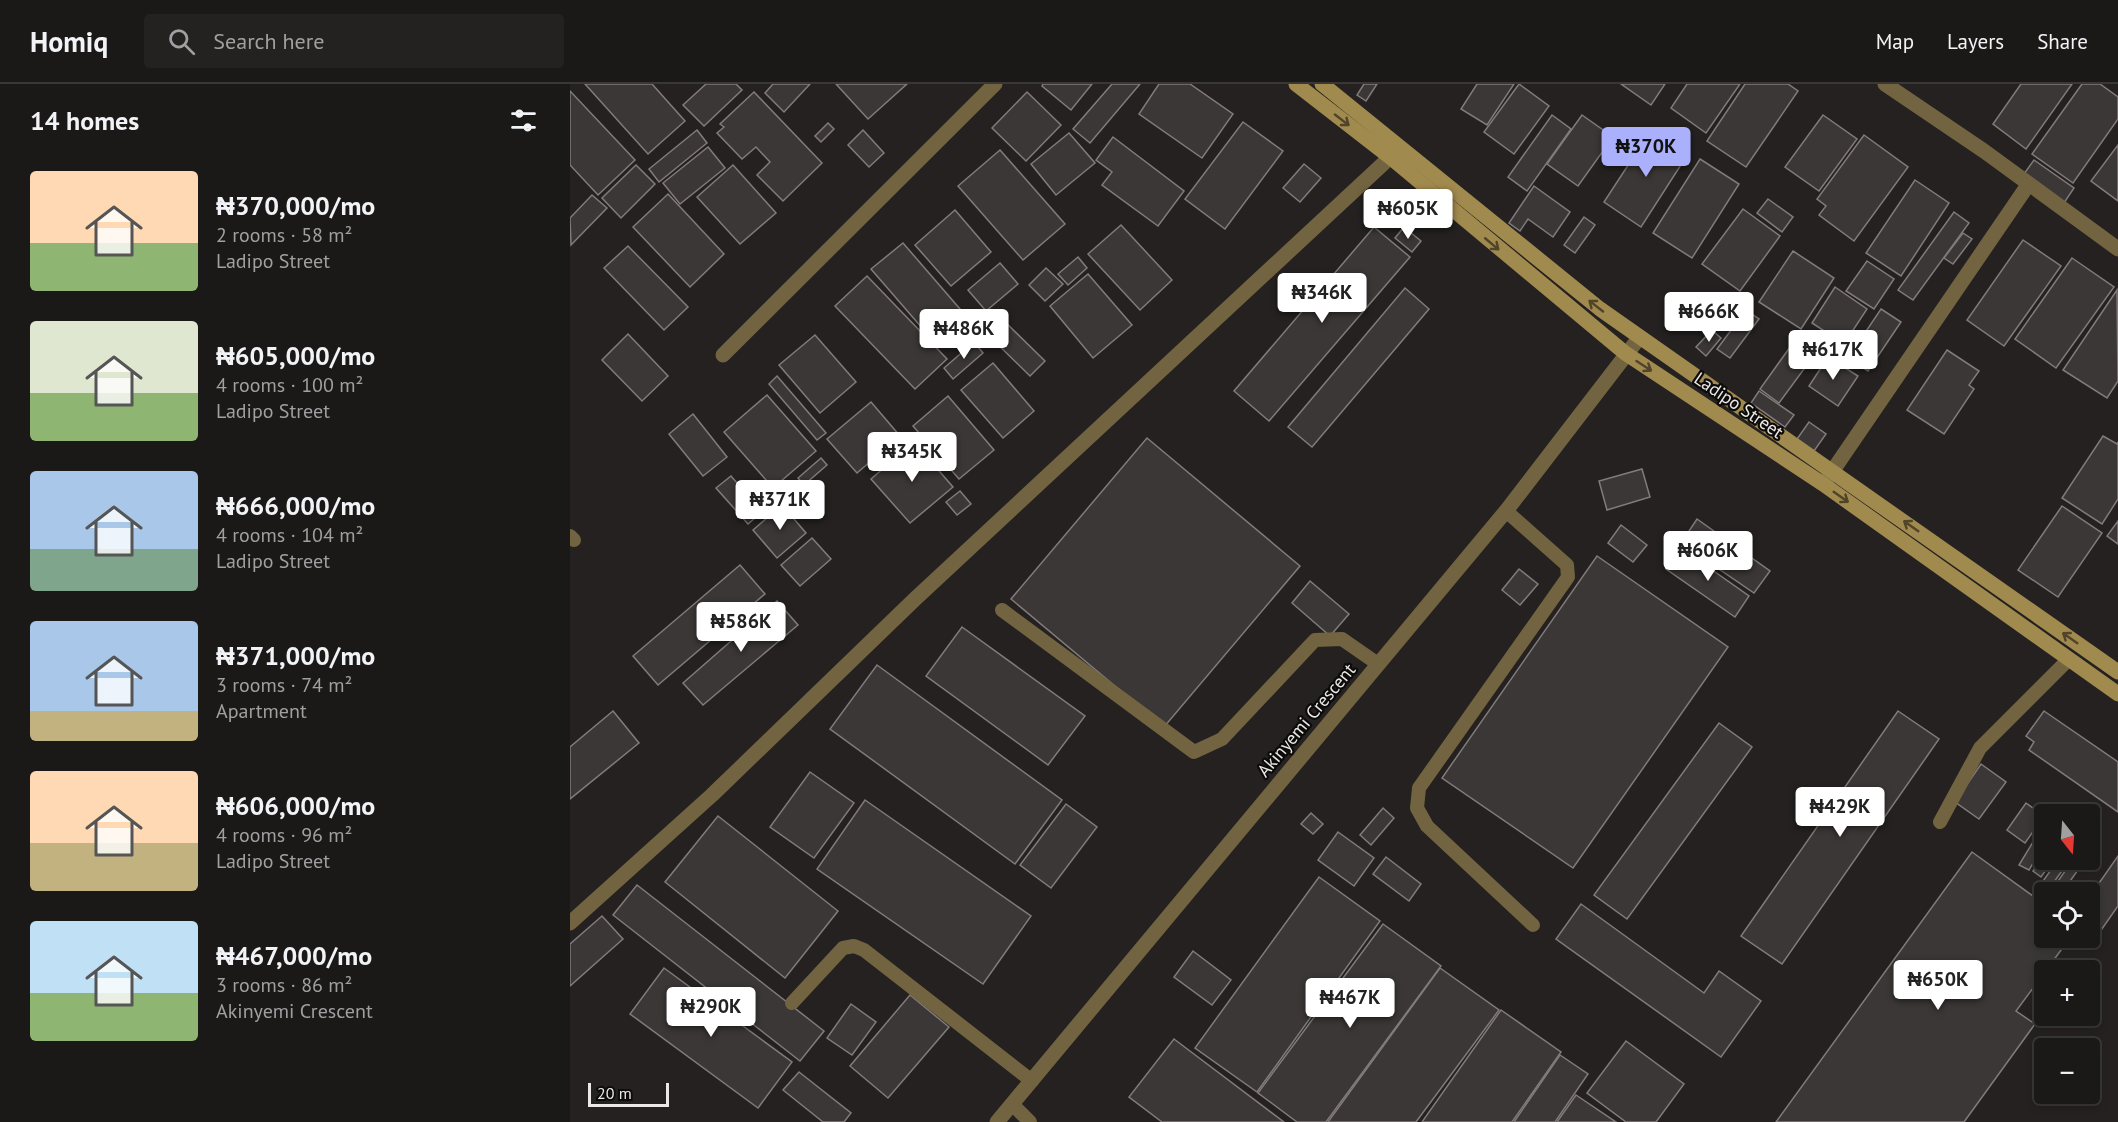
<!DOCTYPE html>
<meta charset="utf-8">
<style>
body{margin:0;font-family:"PT Sans",sans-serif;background:#242221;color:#f1f3f6;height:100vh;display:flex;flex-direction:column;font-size:22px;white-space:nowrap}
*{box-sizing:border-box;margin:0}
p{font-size:20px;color:#a0a0a2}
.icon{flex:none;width:33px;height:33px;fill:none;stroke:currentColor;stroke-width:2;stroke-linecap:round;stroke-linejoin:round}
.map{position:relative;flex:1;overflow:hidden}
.drawer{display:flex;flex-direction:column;background:#1b1918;width:570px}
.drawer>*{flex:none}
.needle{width:39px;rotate:163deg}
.tools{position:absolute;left:1464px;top:720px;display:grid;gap:12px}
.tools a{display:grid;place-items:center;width:66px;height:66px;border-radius:6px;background:#1b1918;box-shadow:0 3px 9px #0003,0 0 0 2px #393837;font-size:30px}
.scale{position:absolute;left:18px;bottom:15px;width:81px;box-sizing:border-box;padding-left:6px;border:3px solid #ebe9e8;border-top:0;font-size:16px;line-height:21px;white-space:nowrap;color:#ebe9e8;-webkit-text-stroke:4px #0d0b0a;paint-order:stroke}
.price{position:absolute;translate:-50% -51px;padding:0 14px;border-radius:6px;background:#fff;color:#222;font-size:20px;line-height:39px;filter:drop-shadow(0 2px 3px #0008)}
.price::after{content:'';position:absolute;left:50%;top:36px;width:18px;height:14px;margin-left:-9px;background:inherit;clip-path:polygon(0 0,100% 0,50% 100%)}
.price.active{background:#aab0fb;color:#111}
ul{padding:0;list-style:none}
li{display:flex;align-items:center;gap:18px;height:150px;padding:0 30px}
li span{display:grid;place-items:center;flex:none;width:168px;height:120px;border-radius:6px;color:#555}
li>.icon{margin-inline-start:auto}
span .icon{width:72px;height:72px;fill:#fffc;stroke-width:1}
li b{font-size:26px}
h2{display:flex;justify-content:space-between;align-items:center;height:72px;padding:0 30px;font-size:26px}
header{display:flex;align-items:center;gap:36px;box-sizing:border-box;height:84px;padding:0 30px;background:#1b1918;border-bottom:2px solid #393837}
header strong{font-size:28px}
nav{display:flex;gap:33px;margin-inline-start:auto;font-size:21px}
.search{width:420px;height:54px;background:#242221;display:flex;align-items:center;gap:15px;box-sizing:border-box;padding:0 21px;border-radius:6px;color:#a0a0a2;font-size:22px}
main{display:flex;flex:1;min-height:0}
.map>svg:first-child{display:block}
.building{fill:#3b3736;stroke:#817c7b;stroke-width:1.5}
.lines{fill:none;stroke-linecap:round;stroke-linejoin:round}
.service{stroke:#726440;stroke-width:14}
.minor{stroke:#726440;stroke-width:15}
.tertiary{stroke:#726440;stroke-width:15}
.secondary{stroke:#a18a4e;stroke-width:15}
.oneway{stroke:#504429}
.labels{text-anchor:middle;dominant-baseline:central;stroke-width:4.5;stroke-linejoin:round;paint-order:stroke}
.street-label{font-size:18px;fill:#ebe9e8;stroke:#0d0b0a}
</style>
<header>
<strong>Homiq</strong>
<div class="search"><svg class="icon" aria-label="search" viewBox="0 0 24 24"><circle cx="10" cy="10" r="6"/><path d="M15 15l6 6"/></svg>Search here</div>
<nav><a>Map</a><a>Layers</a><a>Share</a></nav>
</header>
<main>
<section class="drawer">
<h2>14 homes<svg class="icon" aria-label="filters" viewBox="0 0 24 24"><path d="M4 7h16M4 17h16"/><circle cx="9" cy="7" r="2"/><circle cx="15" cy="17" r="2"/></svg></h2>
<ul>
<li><span style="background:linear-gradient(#ffd9b3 60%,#8fb573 0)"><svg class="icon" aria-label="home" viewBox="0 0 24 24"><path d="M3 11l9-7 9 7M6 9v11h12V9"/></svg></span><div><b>₦370,000/mo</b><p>2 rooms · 58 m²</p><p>Ladipo Street</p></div></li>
<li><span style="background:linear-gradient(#dfe7d0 60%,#8fb573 0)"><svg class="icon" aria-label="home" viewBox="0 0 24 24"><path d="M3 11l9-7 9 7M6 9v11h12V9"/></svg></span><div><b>₦605,000/mo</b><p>4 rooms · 100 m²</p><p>Ladipo Street</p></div></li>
<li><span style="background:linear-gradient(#a9c7e8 65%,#7fa58c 0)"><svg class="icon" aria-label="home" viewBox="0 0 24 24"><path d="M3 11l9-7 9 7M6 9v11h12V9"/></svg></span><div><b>₦666,000/mo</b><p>4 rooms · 104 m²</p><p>Ladipo Street</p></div></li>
<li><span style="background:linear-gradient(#a9c7e8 75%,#c2b280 0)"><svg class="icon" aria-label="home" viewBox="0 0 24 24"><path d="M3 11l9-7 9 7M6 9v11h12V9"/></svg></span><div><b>₦371,000/mo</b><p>3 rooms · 74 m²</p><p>Apartment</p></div></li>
<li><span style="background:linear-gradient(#ffd9b3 60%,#c2b280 0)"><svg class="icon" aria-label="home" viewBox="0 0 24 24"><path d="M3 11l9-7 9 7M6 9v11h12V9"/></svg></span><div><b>₦606,000/mo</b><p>4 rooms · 96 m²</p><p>Ladipo Street</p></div></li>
<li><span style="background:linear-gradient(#bfe0f5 60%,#8fb573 0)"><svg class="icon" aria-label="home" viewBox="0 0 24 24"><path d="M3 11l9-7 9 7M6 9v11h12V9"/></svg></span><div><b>₦467,000/mo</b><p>3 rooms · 86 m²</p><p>Akinyemi Crescent</p></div></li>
</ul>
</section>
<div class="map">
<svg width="1548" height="1038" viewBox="0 0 1548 1038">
<rect width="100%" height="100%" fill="#242120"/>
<!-- building -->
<g class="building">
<polygon points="15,0 82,0 115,37 78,70"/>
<polygon points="136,0 166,0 172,6 134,42 113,21"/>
<polygon points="203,0 240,0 214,28 195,9"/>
<polygon points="266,0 337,0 298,35"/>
<polygon points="473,0 522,0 501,26 472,2"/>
<polygon points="542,0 570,0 520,59 503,45"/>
<polygon points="589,0 620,0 663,30 632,74 569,30"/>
<polygon points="794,0 807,0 796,17 787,11"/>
<polygon points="907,0 944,0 917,41 891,25"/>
<polygon points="949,0 979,22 944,70 914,48"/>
<polygon points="1051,0 1095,0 1081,21"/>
<polygon points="1117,0 1170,0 1136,49 1101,24"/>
<polygon points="1175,0 1218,0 1228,7 1176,83 1137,57"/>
<polygon points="1451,0 1502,0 1456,65 1423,40"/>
<polygon points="1512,0 1530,0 1548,13 1548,35 1503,99 1462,70"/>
<polygon points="0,7 65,76 28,111 0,81"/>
<polygon points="184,8 252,79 213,117 187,91 200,78 186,63 172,75 147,49 154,43 150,40"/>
<polygon points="457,8 491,41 456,77 422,44"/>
<polygon points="982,31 1001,45 957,107 938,93"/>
<polygon points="1012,31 1043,53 1008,102 977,80"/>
<polygon points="1253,31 1287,55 1249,107 1215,83"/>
<polygon points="673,38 713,67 655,145 615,115"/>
<polygon points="258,39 264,45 251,58 245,52"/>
<polygon points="127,46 137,59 89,98 79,85"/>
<polygon points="293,46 314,69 299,83 278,61"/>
<polygon points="1081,46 1118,70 1071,143 1034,118"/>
<polygon points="499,49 525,79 486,111 461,80"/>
<polygon points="1294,51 1338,83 1284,157 1249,131 1256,122 1247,115"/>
<polygon points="543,53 614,107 588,142 532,101 542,88 526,76"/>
<polygon points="1548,61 1548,117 1521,97"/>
<polygon points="138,63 155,84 110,120 93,99"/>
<polygon points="430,66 495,140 453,176 388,102"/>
<polygon points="1130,75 1169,100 1122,174 1083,149"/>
<polygon points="1464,76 1504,104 1492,122 1451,94"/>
<polygon points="734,80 751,94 730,118 713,104"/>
<polygon points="66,81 85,100 51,134 32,114"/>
<polygon points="163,81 206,129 170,160 127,113"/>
<polygon points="1345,96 1379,119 1331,192 1296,169"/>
<polygon points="964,102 1000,128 983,153 958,135 950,147 939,139"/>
<polygon points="98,110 154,170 120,203 63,143"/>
<polygon points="22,111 37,124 1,161 0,134"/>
<polygon points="1198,115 1223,133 1212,148 1187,129"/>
<polygon points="1173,125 1210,152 1170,207 1132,180"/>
<polygon points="385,126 421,168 381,202 345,161"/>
<polygon points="1384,128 1399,139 1343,216 1328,206"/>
<polygon points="1014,133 1025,141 1005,169 994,161"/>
<polygon points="551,141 602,196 570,226 518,170"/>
<polygon points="804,143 840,173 699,337 664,307"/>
<polygon points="834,143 851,157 842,168 825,154"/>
<polygon points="1393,149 1402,155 1383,180 1374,174"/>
<polygon points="1453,156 1491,182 1434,262 1397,236"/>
<polygon points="333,159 390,225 359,252 301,185"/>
<polygon points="58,162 118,223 94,246 34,184"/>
<polygon points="1223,167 1264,194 1231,245 1189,218"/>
<polygon points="508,173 517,184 498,201 488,190"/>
<polygon points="1502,174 1544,203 1486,284 1445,255"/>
<polygon points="1297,177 1324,195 1304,225 1276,207"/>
<polygon points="430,179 448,200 416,227 398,206"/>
<polygon points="476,184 493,200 475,217 459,201"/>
<polygon points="518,190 562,241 523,274 480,222"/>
<polygon points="297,192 377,275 345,305 265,222"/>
<polygon points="1265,203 1297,225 1274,260 1242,239"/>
<polygon points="835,204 859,225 742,363 718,343"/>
<polygon points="1547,206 1548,297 1537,314 1493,286"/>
<polygon points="1311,225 1331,238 1298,287 1278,274"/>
<polygon points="1176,226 1189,235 1160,274 1147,265"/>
<polygon points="429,232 475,277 460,292 414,247"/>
<polygon points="1142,246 1151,254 1136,272 1126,263"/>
<polygon points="58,250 98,292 72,317 32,276"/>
<polygon points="245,251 286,298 250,329 209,281"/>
<polygon points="1228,252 1248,266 1209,319 1190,305"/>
<polygon points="404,258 413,269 383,295 374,284"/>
<polygon points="1377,266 1409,287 1399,301 1404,305 1374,350 1337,326"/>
<polygon points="1258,273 1288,292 1268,322 1239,302"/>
<polygon points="423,279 464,327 433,354 391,306"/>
<polygon points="207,292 256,349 247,356 199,300"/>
<polygon points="1189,307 1224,331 1215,343 1181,319"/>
<polygon points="197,311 246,367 203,404 154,348"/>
<polygon points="378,312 424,366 389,395 343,342"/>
<polygon points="301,318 330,352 287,389 257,355"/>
<polygon points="123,330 157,373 133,392 99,350"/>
<polygon points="1239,338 1256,350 1244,367 1227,355"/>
<polygon points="1533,352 1547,360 1548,358 1548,415 1532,440 1492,414"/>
<polygon points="577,354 730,482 594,643 441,515"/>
<polygon points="344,358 383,403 340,439 301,395"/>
<polygon points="251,374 257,381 234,401 228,394"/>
<polygon points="1072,385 1080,413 1037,426 1029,397"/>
<polygon points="161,392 192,428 178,440 146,404"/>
<polygon points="390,407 401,420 387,431 376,418"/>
<polygon points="212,421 236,449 207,474 183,446"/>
<polygon points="1492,422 1532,449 1488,513 1448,486"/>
<polygon points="1127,435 1200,487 1184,509 1111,459"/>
<polygon points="1548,437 1548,460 1537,452"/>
<polygon points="1051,441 1077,461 1063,478 1038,459"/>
<polygon points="242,454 261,475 230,502 211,481"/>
<polygon points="1111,464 1179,512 1165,533 1096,485"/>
<polygon points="1027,472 1158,563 1003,784 872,694"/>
<polygon points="170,481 195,510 88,601 63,572"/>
<polygon points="949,485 968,500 950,521 932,506"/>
<polygon points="740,497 779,530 760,552 722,519"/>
<polygon points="207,517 228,541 133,621 113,599"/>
<polygon points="392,543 515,632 478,681 356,592"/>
<polygon points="307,581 492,716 445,780 260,645"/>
<polygon points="43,627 69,659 0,715 0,663"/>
<polygon points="1328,627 1369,655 1212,880 1171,852"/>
<polygon points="1474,627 1548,678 1548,728 1459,666 1464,658 1456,652"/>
<polygon points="1149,639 1182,663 1057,835 1024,811"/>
<polygon points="1411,680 1436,698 1409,735 1385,718"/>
<polygon points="240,688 284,719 244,774 200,743"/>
<polygon points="295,716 461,832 413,900 247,785"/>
<polygon points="1456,719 1474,732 1455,759 1437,746"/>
<polygon points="496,720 527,743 481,804 450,781"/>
<polygon points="813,724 824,734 801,761 790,751"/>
<polygon points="741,729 753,740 743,750 731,740"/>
<polygon points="148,732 268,827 215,894 95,798"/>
<polygon points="1474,740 1474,761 1459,786 1449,781"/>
<polygon points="768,748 804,774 784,802 748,776"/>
<polygon points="1402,768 1474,820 1474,854 1500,854 1446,927 1465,940 1394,1038 1206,1038"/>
<polygon points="1474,771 1474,776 1483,776 1471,793 1463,787"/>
<polygon points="1548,772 1548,822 1520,862 1509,854 1520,854 1520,812"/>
<polygon points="816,773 851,800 839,817 803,790"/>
<polygon points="1488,776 1500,776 1481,802 1473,797"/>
<polygon points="1503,776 1515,776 1496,803 1488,797"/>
<polygon points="749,793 810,837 687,1008 625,964"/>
<polygon points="67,801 254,947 230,977 43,831"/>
<polygon points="1011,820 1134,909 1149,887 1191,917 1151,973 986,855"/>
<polygon points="32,832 53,855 0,902 0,860"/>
<polygon points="813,840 871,882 756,1038 727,1038 688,1009"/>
<polygon points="623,867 661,896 642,921 604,893"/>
<polygon points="94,884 222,978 188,1024 60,930"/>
<polygon points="870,884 929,926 846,1038 758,1038"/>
<polygon points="340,911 379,943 318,1014 280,982"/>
<polygon points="281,920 306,938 282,971 257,954"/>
<polygon points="931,926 991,968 942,1038 852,1038"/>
<polygon points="604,955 714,1038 592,1038 559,1013"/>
<polygon points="1056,957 1114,1000 1086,1038 1056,1038 1017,1009"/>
<polygon points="990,971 1018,990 985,1038 944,1038"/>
<polygon points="229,988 281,1029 274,1038 253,1038 213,1006"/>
<polygon points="1006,1011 1046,1038 987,1038"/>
</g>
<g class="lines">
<!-- service -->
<g class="service">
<polyline points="936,427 997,481 998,493 849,704 847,724 857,742 963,841"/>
<polyline points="0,452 4,456"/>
<polyline points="432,526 624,668 652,655 745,556 772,555 808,580"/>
<polyline points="1370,738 1410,664 1499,575"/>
<polyline points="222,919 273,864 284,862 294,866 462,997"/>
<polyline points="442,1020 460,1038"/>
</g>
<!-- minor -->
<g class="minor">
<polyline points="1315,0 1414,67 1548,165"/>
<polyline points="153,271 425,0"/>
<polyline points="1255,398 1458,101"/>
<polyline points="0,839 142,711 345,515 829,65"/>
</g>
<!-- tertiary -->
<polyline class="tertiary" points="427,1038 936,427 1069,254"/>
<!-- secondary -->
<g class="secondary">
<polyline points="726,0 820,73 1055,269 1253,400 1548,610"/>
<polyline points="752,0 1030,225 1548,588"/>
</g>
</g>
<!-- one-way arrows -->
<defs><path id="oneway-shaft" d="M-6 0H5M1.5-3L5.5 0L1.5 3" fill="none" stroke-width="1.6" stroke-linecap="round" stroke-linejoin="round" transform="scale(1.5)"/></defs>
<g class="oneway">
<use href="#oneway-shaft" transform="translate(772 36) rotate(38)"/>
<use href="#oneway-shaft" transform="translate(922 160) rotate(40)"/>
<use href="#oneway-shaft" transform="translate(1026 222) rotate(-142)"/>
<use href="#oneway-shaft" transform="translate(1074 282) rotate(33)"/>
<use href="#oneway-shaft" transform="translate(1271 413) rotate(35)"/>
<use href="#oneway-shaft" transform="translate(1341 442) rotate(-145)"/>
<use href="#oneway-shaft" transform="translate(1500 554) rotate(-145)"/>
</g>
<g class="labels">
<!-- street labels -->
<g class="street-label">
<text transform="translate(1169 321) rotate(34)">Ladipo Street</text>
<text transform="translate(736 636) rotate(-50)">Akinyemi Crescent</text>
</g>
</g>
</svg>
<div class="tools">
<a><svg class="needle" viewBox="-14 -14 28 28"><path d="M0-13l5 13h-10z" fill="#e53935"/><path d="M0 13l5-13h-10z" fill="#a0a0a2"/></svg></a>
<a><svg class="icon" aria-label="locate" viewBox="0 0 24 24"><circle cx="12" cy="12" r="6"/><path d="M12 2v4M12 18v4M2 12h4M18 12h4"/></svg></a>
<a>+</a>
<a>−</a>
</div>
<div class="scale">20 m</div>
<b class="price active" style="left:1076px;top:94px">₦370K</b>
<b class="price" style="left:838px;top:156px">₦605K</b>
<b class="price" style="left:752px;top:240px">₦346K</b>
<b class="price" style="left:1139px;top:259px">₦666K</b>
<b class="price" style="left:394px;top:276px">₦486K</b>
<b class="price" style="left:1263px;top:297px">₦617K</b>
<b class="price" style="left:342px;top:399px">₦345K</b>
<b class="price" style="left:210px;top:447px">₦371K</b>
<b class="price" style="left:1138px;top:498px">₦606K</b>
<b class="price" style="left:171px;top:569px">₦586K</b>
<b class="price" style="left:1270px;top:754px">₦429K</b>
<b class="price" style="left:1368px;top:927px">₦650K</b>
<b class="price" style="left:780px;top:945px">₦467K</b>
<b class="price" style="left:141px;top:954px">₦290K</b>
</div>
</main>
